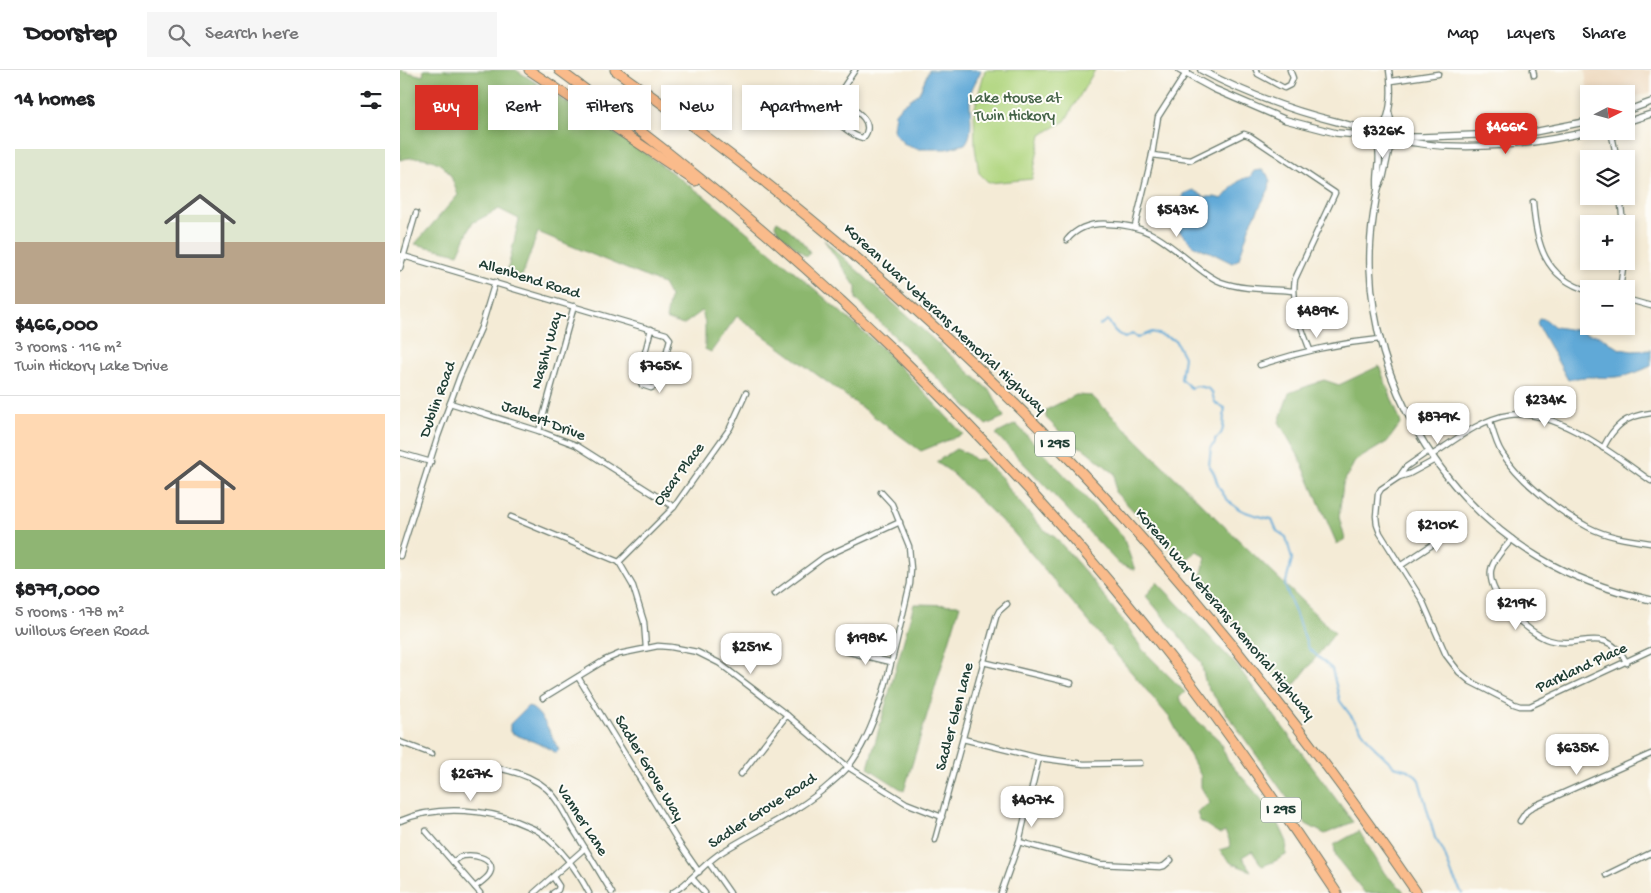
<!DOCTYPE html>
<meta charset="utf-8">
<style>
body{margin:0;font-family:"Gochi Hand",sans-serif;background:#f6f6f6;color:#202124;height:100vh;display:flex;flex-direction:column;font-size:19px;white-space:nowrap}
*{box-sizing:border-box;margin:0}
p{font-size:16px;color:#757577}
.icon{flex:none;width:28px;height:28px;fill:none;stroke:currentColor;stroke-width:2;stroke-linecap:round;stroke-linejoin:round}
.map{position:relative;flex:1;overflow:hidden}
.panel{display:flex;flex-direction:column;background:#fff;width:400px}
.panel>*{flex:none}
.guide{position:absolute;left:15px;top:15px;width:475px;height:45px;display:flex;gap:10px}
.needle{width:32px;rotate:84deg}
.fabs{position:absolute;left:1180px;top:15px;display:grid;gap:10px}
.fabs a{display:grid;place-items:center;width:55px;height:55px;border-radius:0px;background:#fff;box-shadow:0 2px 8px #0003;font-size:25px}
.price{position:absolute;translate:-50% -42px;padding:0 11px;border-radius:10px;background:#fff;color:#222;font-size:16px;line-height:32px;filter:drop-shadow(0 1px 2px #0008)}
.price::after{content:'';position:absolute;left:50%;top:30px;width:15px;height:11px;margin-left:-8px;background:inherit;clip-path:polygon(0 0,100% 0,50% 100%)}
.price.current{background:#d93025;color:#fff}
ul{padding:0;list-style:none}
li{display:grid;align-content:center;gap:10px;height:265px;padding:0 15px}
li+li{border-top:1px solid #e0e0e0}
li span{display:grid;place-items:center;height:155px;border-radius:0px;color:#555}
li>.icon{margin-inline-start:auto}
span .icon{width:90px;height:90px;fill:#fffc;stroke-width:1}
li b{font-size:21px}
h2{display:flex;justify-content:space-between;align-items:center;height:60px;padding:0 15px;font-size:21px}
.chip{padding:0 18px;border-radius:0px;background:#fff;box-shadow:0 2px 8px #0003;font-size:18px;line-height:45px}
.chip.current{background:#d93025;color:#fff}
header{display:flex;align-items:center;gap:30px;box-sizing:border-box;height:70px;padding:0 25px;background:#fff;border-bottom:1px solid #e0e0e0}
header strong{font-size:24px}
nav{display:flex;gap:28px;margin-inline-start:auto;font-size:18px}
.search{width:350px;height:45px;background:#f6f6f6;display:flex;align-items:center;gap:12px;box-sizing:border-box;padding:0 18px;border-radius:0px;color:#757577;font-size:19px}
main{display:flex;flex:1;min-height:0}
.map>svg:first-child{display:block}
.built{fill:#edd7bb}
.green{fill:#b1d680;stroke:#688a5a}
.forest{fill:#8cb76e;stroke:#567a51}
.water{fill:#60a9d7;stroke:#407386}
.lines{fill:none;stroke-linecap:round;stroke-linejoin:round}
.stream{stroke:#60a9d7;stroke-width:2}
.minor-casing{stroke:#6a7a6d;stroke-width:7}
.tertiary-casing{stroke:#6a7a6d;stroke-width:8}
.motorway-casing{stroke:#6a7a6d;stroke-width:11}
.minor{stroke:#fff;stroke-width:4.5}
.tertiary{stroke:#fff;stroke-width:5.5}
.motorway{stroke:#fabb8b;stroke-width:9}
.labels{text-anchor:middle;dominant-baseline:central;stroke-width:4;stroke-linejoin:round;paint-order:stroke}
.shield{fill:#fdfcf7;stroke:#62766e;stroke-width:1}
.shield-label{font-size:15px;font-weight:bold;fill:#1f3d34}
.park-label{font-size:16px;fill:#446347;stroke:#fdfcf7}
.street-label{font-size:16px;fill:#1f3d34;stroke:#fdfcf7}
</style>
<header>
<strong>Doorstep</strong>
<div class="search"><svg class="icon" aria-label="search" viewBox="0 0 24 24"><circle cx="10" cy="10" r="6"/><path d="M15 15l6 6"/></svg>Search here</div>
<nav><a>Map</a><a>Layers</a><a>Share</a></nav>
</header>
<main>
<section class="panel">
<h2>14 homes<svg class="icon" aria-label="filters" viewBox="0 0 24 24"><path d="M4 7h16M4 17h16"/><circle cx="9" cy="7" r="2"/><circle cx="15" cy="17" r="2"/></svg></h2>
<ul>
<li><span style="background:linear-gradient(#dfe7d0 60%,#b9a48a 0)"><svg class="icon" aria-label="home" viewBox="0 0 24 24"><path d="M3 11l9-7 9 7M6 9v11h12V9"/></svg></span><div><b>$466,000</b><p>3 rooms · 116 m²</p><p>Twin Hickory Lake Drive</p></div></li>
<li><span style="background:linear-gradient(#ffd9b3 75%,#8fb573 0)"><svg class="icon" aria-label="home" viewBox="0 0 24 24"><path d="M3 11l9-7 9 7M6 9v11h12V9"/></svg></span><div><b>$879,000</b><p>5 rooms · 178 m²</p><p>Willows Green Road</p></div></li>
</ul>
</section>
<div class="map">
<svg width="1251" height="823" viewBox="0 0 1251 823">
<rect width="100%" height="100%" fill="#fdfcf7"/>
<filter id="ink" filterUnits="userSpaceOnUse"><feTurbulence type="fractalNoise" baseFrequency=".02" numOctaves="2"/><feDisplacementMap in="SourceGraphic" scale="10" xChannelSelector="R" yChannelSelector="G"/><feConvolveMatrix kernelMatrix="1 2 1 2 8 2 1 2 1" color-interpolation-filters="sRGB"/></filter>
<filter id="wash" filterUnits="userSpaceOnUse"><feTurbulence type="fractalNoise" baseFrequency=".0096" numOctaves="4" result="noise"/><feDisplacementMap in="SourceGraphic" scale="20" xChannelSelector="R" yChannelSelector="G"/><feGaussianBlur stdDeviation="1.12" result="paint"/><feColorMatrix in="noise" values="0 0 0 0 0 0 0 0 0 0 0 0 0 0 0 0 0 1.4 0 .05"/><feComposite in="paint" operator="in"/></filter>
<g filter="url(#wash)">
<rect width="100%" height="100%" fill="#f4ebd6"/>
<!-- built -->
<polygon class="built" points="1185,0 1251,0 1251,22 1226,30 1226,24 1189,24 1189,34"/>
<!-- green -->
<polygon class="green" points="585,0 695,0 665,51 641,65 632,109 589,113 579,103 575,77 574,41"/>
<!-- forest -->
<g class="forest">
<path d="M0,0L23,6L24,0H116L242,81L304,126L402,208L486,282L563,364L521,381L337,246L311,282L305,279V253L302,241L283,255L266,249L270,227L263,214L138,162L122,206L107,203L119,149L99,139L72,153L58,184L15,174L58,125C55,118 53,108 48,102C37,87 17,85 0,90Z"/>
<path d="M377,151C386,156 406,173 410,183L406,186L379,163L375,155Z"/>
<polygon points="424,170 592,323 604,347 586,355 456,229 456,217"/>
<polygon points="979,296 1001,353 987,372 955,391 943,414 939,447 945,469 937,474 899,387 879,352 889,323 924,310 939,315"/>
<polygon points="676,325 692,326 820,452 935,563 896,613 884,618 800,511 806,487 797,481 784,492 715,422 715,404 683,378 673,375 646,348 646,340"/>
<polygon points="616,354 723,467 735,500 719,494 596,364"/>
<polygon points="556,379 568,384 575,390 582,389 603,409 608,419 642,458 656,468 688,505 729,559 742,579 785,622 779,628 792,646 819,670 828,691 862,730 877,750 887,772 886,785 873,792 862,796 852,781 842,787 851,801 831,793 819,780 830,777 829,769 825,762 820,764 800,751 797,742 810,733 801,717 801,706 770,648 613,462 551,402 536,392"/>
<polygon points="757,512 838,597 953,752 925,764 906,754 806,615 801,592 746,526"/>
<polygon points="514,534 560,535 504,721 468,698"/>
<polygon points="959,761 985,804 1002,819 1004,823 965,823 936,787 934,775"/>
</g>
<!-- water -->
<g class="water">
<path d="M529,0H581C578,9 571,17 570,27C569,42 575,63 565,74L547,79H517L505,75L495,64L493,59L495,43L500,37L519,23Z"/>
<path d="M862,100L867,104L870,111L869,119L850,155L839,189L832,193L810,182L794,176L777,159L775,152L783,124L793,120L805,127H815L822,129C831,120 837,108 850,107L854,101Z"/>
<path d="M1139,248L1145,249L1155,257L1182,261L1187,264L1198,265L1220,279L1232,281L1251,280V296C1240,301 1229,306 1216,307C1198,309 1188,304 1168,310L1137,254Z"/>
<path d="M128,636C144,643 151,666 159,680L156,683C141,672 125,670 110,662V654Z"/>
</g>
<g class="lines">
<!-- stream -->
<path class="stream" d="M700,255L708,250C712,258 716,264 725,268L732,264L737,268L752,262L775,270L784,287L781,309L791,318L797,316L807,318L812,322C814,332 815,335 825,338C822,349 827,363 815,369V373L811,377L809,396C817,404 814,408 819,417C831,441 849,444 872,449L877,461L886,467L892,489L885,516L909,579L932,599L940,631L974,677L994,696L1008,700L1014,704L1019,710L1035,768L1043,780L1053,807L1062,823"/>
</g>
</g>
<g filter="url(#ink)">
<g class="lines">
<defs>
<g id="minor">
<polyline points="856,0 858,4 884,18 890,15 893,8 890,0"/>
<polyline points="1133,0 1134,5"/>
<polyline points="991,11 1038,4"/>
<path d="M437,28C449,37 479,50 463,68C452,66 433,51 429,40C437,27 446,13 455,0"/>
<polyline points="989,42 992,54"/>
<path d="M985,53C992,36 992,19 989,0"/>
<polyline points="1211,61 1217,89"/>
<path d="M752,85L791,90L844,64L850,66L935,123L895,209C891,234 901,257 910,280"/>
<polyline points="1220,126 1223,154"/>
<path d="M1133,132C1136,173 1144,208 1189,221"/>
<polyline points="735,156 752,85 758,47 788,0"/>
<path d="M667,170C677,158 692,153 708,154C748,155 763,170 792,193C801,200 810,208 821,212C843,220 870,219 893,221"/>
<polyline points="0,185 266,264 270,269 258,315 251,318 242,315 239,306 251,259"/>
<polyline points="0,198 16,143"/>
<polyline points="1220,219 1224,191"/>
<polyline points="1226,229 1251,236"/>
<path d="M860,295C899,282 939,273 980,269"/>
<polyline points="50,333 139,361 176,375 274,437"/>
<path d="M1090,351C1093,361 1096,374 1102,383C1121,412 1158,441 1188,457C1207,467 1230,470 1251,473"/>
<polyline points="139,361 174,236"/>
<path d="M1203,378C1214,356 1225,346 1251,343"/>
<polyline points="1029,381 1006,397 999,407 1009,404 1035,390"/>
<polyline points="0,383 31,392"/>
<path d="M1032,385C1055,370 1081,349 1109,345C1156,338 1214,385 1251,411"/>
<polyline points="999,407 981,419 978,424 976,446 977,455 980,463 1022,530 1046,585 1059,602 1071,612 1114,634 1120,636 1130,636 1251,580"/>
<polyline points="111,447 219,492 233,516 244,552 246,578"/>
<path d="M1112,469C1105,478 1093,489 1091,500C1087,525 1127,563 1149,570C1181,580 1205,552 1227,593"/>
<polyline points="0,486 38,366 60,306 81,258 95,212"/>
<polyline points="219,492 274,437 330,358 346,323"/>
<polyline points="1000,496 1050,463 1057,454"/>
<polyline points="374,524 424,487 500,452"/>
<polyline points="445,581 490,592"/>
<polyline points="583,592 671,613"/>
<polyline points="178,607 279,773 299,802"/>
<polyline points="143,628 205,590 219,584 258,576 271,577 297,582 319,593 387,645 448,697 506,733 542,747"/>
<polyline points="563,669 639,688 684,694 740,693"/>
<polyline points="0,672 32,684"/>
<path d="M59,694C88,696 124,699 147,719C158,729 165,744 172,757C186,779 199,801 212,823"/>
<polyline points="341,704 387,645"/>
<path d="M0,751C38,734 91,739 127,756C132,758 137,760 141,763C162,779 177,800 189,823"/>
<polyline points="1120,751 1126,742 1134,736 1251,684"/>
<polyline points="26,761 80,823"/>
<polyline points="535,770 596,547 599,541 607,534"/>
<polyline points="619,772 700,794 760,797 764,796 771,790"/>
<path d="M53,792C55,791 58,788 60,787C69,783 97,787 90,803C88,808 80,813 75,817"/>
<polyline points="309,793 330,823"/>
<polyline points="1206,805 1251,783"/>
<polyline points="153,807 159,816 158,820 153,823"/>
<polyline points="292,808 305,823"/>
<polyline points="134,823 185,778"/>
<path d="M272,823C291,812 304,793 322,782C359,759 399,742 431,713C437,708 443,703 448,697C483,653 496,569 510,514L511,499L509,476L492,434L481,422"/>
<polyline points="601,823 619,772 639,688"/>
</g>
<g id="tertiary">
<polyline points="779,0 814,19 886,50 936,63 960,65 973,69"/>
<path d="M801,0C844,23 890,40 938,52C950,55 962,60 975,59"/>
<polyline points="1226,41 1251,32"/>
<polyline points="1226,52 1251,44"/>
<circle cx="986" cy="66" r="13"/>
<polyline points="999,63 1010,67 1022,67 1129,63 1189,51"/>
<path d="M998,71C1015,72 1031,76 1048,76C1096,78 1145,72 1191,61"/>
<path d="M978,77C982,90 976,104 978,118L983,107L989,79"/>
<path d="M978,118C973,144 969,171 970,197C974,314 1038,426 1138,487C1173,508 1211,521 1251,530"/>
</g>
<g id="motorway">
<polyline points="129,0 295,111"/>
<path d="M159,0C395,171 608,376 786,607C839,677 888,750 937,823"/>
<path d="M215,0C380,116 534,247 673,393C799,526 913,671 1017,823"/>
</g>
</defs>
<!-- minor casing -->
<use href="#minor" class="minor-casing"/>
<!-- tertiary casing -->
<use href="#tertiary" class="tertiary-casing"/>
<!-- motorway casing -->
<use href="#motorway" class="motorway-casing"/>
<!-- minor -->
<use href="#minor" class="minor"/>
<!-- tertiary -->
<use href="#tertiary" class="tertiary"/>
<!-- motorway -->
<use href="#motorway" class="motorway"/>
</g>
</g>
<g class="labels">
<!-- shield labels -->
<g class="shield">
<rect x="635" y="361.5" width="40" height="25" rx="4"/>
<rect x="861" y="727.5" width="40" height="25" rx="4"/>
</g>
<g class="shield-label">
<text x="655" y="374">I 295</text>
<text x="881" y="740">I 295</text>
</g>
<!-- park labels -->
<g class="park-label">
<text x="615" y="29">Lake House at<tspan x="615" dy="18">Twin Hickory</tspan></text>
</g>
<!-- street labels -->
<g class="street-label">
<text transform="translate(129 210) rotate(17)">Allenbend Road</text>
<text transform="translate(544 250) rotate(43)">Korean War Veterans Memorial Highway</text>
<text transform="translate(148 281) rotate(-74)">Nashly Way</text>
<text transform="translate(39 330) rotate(-70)">Dublin Road</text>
<text transform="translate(143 352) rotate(21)">Jalbert Drive</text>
<text transform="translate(280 405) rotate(-53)">Oscar Place</text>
<text transform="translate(824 545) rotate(50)">Korean War Veterans Memorial Highway</text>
<text transform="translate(1182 599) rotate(-25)">Parkland Place</text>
<text transform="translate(556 647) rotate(-75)">Sadler Glen Lane</text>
<text transform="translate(248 699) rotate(59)">Sadler Grove Way</text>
<text transform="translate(363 742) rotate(-33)">Sadler Grove Road</text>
<text transform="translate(181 751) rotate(57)">Vanner Lane</text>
</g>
</g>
</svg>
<div class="fabs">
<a><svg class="needle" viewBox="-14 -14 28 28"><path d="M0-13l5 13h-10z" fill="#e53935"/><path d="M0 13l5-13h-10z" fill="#757577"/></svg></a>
<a><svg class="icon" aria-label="layers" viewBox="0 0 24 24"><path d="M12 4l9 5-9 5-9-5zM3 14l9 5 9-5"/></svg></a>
<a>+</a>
<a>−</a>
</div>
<b class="price current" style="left:1106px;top:85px">$466K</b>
<b class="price" style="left:983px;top:89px">$326K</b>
<b class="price" style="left:777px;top:168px">$543K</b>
<b class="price" style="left:917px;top:269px">$489K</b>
<b class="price" style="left:260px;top:324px">$765K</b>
<b class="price" style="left:1145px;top:358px">$234K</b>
<b class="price" style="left:1038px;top:375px">$879K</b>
<b class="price" style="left:1037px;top:483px">$210K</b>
<b class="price" style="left:1116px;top:561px">$219K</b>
<b class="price" style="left:466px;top:596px">$198K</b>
<b class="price" style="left:351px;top:605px">$251K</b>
<b class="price" style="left:1177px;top:706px">$635K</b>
<b class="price" style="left:71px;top:732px">$267K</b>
<b class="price" style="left:632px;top:758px">$407K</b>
<div class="guide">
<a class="chip current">Buy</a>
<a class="chip">Rent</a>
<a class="chip">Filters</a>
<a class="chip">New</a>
<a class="chip">Apartment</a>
</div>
</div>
</main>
